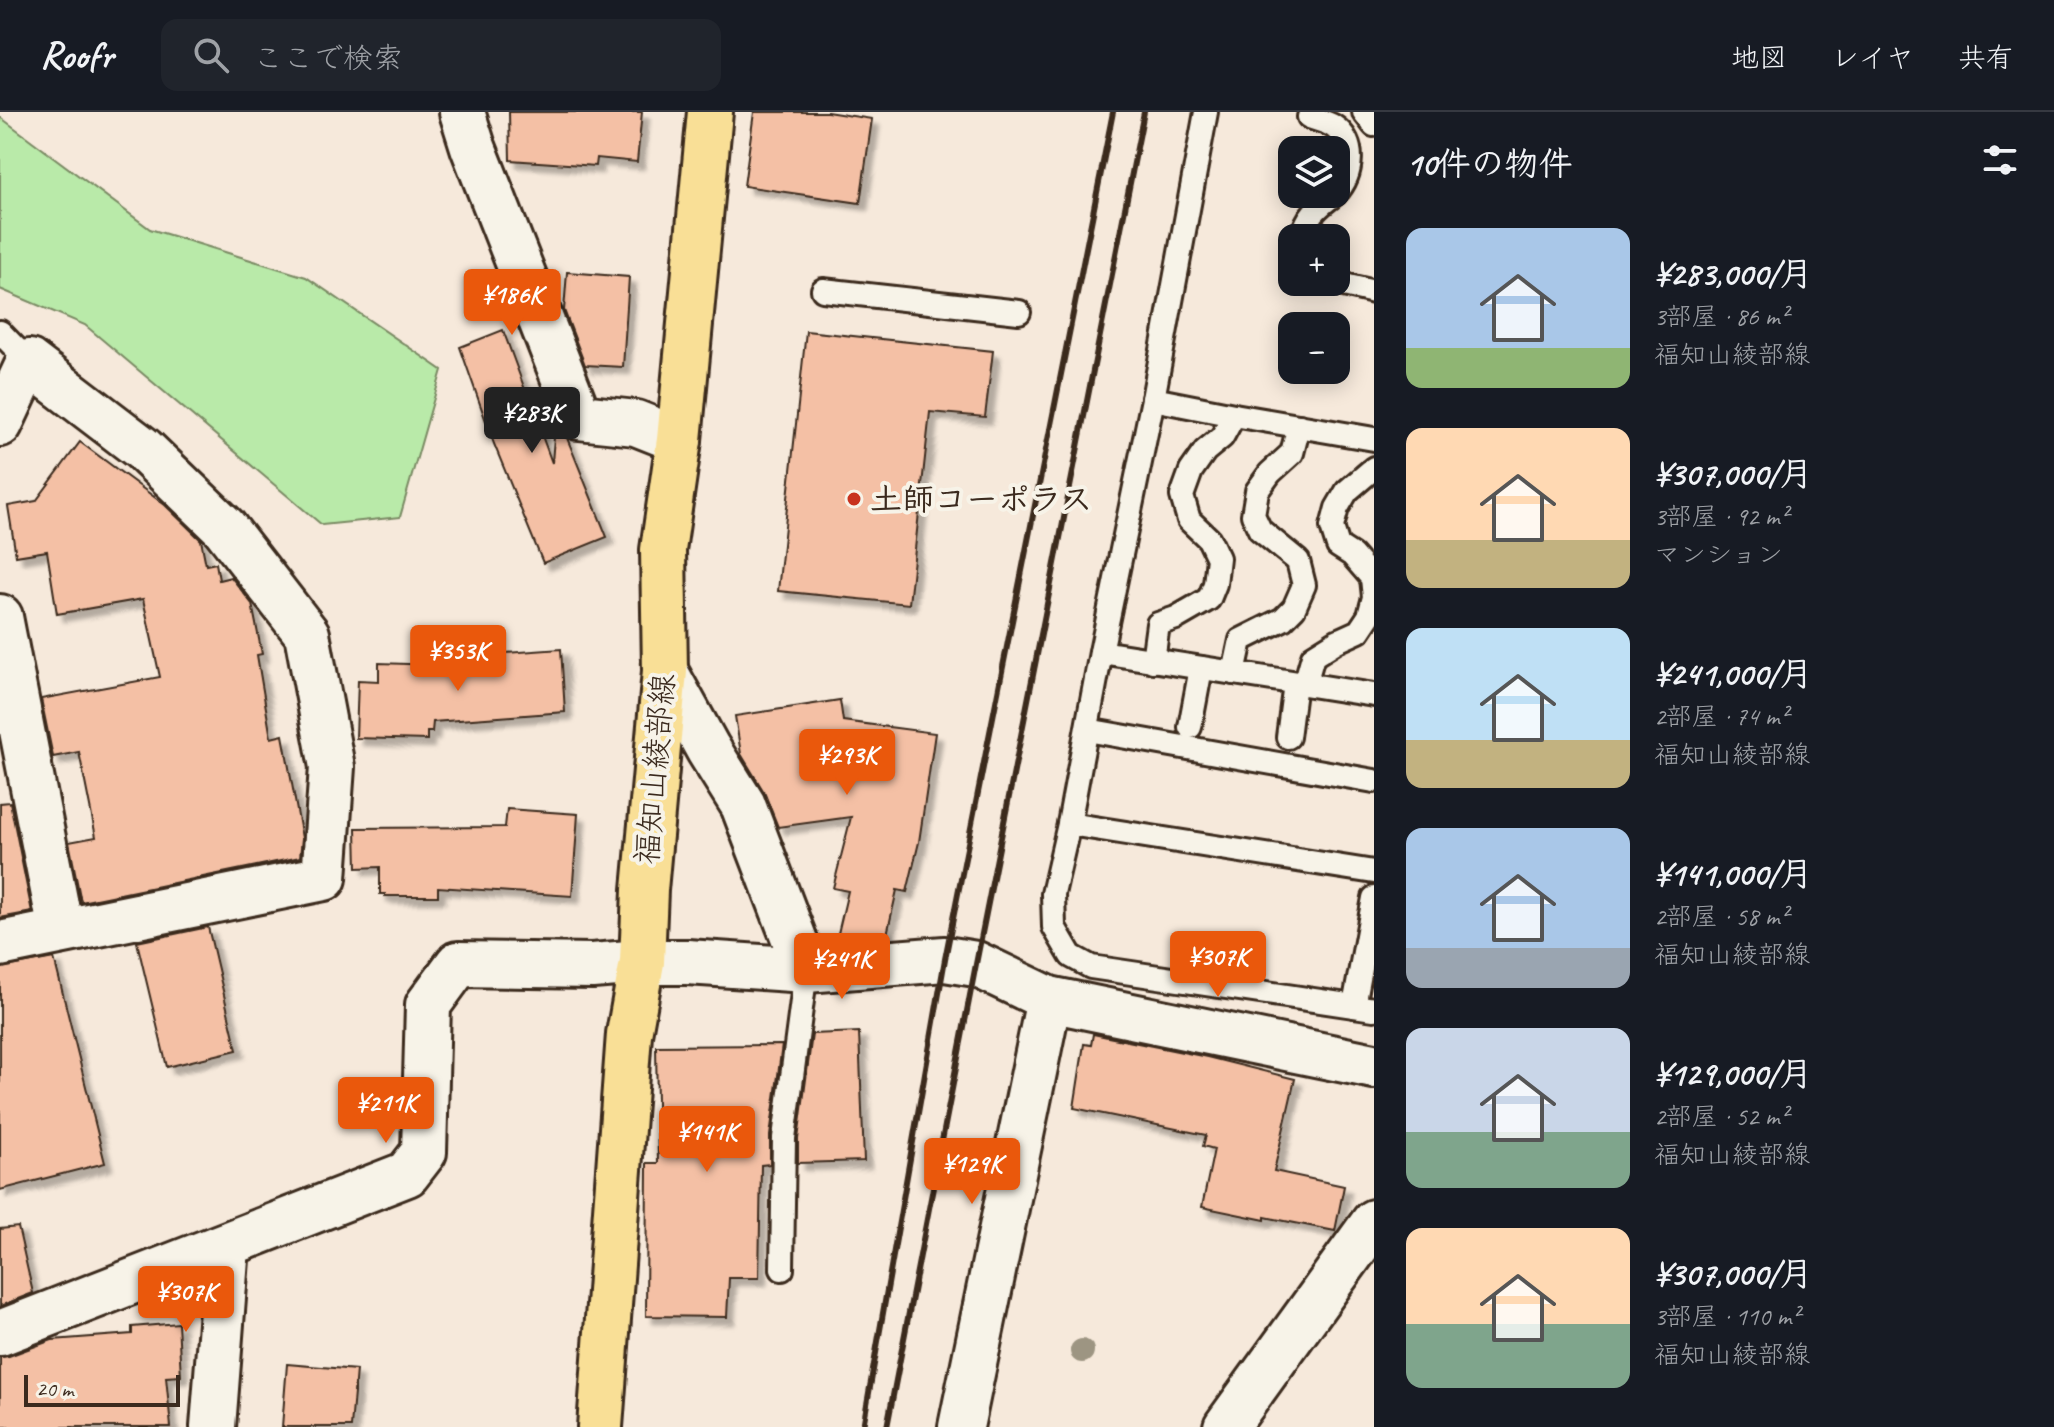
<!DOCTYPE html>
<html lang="ja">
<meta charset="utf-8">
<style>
body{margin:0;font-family:Caveat,"Klee One",sans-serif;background:#20242c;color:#f1f3f6;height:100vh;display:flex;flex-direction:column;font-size:30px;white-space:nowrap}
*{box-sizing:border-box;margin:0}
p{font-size:26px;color:#9ea1a6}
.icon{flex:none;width:44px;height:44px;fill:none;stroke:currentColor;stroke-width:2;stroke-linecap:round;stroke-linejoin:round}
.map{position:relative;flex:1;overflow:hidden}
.side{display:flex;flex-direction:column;background:#171b24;width:680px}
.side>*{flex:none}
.tools{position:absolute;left:1278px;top:24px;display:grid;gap:16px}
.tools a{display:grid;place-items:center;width:72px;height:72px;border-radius:16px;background:#171b24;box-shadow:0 4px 20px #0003;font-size:40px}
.scale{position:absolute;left:24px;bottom:20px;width:156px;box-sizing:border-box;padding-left:8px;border:4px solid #3b2a1e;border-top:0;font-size:22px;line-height:28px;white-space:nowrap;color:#3b2a1e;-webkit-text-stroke:6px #f7f3e8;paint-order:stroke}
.price{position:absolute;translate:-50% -68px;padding:0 18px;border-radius:8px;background:#ea580c;color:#fff;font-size:26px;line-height:52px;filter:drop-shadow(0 2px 4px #0008)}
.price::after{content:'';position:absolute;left:50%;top:48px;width:24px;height:18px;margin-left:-12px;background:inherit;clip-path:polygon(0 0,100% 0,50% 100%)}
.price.active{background:#222;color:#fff}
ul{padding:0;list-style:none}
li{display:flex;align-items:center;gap:24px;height:200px;padding:0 32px}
li span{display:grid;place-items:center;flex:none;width:224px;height:160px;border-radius:16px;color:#555}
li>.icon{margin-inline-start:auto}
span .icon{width:96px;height:96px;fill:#fffc;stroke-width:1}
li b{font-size:34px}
h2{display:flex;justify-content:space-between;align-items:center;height:96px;padding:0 32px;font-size:34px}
header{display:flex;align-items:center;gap:48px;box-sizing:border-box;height:112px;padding:0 40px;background:#171b24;border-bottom:2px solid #363941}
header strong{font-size:38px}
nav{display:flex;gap:44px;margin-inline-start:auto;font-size:28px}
.search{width:560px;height:72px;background:#20242c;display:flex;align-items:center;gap:20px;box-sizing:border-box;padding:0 28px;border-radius:16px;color:#9ea1a6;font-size:30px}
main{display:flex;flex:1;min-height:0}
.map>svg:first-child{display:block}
.green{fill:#b9eaa9;stroke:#7a8a64;stroke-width:2}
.building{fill:#f4c0a5;stroke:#3b2a1e;stroke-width:2;filter:url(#shadow)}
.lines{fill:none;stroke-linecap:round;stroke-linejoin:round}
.lane-casing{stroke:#3b2a1e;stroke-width:28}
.street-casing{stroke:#3b2a1e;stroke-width:50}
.primary-casing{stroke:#3b2a1e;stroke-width:50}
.lane{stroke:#f7f3e8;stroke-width:22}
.street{stroke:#f7f3e8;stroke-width:44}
.primary{stroke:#f9df96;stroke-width:44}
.rail{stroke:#3b2a1e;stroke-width:6}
.tree{fill:#9d9582}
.poi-dot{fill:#c8321e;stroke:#f7f3e8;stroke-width:3}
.labels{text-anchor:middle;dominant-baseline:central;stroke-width:8;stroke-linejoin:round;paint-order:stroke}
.poi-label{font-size:32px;font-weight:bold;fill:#3b2a1e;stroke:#f7f3e8;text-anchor:start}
.street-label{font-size:32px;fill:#3b2a1e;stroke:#f7f3e8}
</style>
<header>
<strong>Roofr</strong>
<div class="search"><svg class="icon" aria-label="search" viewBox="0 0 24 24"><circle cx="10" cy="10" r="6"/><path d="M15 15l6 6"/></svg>ここで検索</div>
<nav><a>地図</a><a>レイヤ</a><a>共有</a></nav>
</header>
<main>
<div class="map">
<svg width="1374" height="1315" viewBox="0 0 1374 1315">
<defs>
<filter id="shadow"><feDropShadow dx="7" dy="7" stdDeviation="2" flood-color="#0004"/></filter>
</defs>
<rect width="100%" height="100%" fill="#f6e9db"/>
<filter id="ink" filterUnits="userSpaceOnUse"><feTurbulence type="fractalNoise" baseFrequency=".0125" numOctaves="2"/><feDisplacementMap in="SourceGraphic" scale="16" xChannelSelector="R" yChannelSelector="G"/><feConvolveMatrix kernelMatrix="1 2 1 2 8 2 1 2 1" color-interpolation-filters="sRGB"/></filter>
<g filter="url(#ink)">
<!-- green -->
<polygon class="green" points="0,5 150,117 306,165 442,258 400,405 322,413 85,213 0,177"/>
<!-- building -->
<g class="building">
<polygon points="509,0 642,0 637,50 597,46 596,54 510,48"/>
<polygon points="754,0 827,0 872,7 860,91 744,74"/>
<polygon points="567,160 629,165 623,255 585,253 564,198"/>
<polygon points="503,218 552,351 555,312 563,324 567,326 607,425 543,451 494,332 460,235"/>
<polygon points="806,219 993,239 985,305 930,300 909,492 778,479"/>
<polygon points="80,330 165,393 201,428 206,453 216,451 219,468 231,465 252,492 262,542 257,543 271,626 283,623 302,726 300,745 81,790 69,730 96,725 79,640 53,645 41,587 160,565 143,487 57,502 47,439 16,444 8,394 36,389"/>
<polygon points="561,537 565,600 433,610 432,620 427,620 427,628 356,626 358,568 379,569 379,551 466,554 465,544"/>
<polygon points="840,588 843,609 935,621 919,730 907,780 897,778 886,827 836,830 848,779 833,776 851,705 778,715 764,680 741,642 735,604"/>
<polygon points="10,690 32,800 0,806 0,691"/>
<polygon points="507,697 578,702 572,784 438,775 438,784 385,784 385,782 380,782 380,755 357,756 356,716 505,715"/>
<polygon points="208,815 237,938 167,955 137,830"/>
<polygon points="54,846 105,1051 0,1078 0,856"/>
<polygon points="859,920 864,1049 798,1051 798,1027 812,922"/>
<polygon points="1093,922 1207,945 1295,967 1274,1059 1344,1074 1335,1119 1265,1105 1265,1108 1202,1095 1214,1037 1203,1034 1206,1023 1074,996 1084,932 1091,933"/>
<polygon points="782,933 770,1024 770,1052 761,1053 759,1166 729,1166 727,1205 646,1204 647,1051 658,1051 656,934"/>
<polygon points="18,1115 33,1181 0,1194 0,1117"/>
<polygon points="178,1211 181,1264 166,1265 171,1315 0,1315 0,1245 9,1244 52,1228 132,1222 132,1215"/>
<polygon points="287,1252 356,1258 351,1315 282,1315"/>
</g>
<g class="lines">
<defs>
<g id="lane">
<polyline points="1206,0 1153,287 1101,540 1069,712 1053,782 1054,815 1071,844 1091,855 1374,897"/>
<polyline points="1364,0 1374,13"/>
<path d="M1309,5C1317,8 1327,10 1333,14C1358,30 1352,63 1336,81"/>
<path d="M1301,126C1308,103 1316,96 1335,82"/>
<polyline points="1331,170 1374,180"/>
<polyline points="823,178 1019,200"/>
<polyline points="0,220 29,250"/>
<polyline points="1153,287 1234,303 1374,327"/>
<polyline points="1101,540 1374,583"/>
<polyline points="1153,549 1158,512 1176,506 1209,487 1215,472 1218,446 1209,427 1189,408 1182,384 1191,359 1205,339 1222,325 1234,303"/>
<polyline points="1234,561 1241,528 1283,507 1294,496 1304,473 1298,449 1260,418 1253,403 1257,379 1270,361 1292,341 1299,314"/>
<polyline points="1305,572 1313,544 1337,529 1359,519 1369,504 1374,485 1372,466 1352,443 1338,434 1332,415 1337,396 1347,379 1374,356"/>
<polyline points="1190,615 1201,556"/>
<polyline points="1087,618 1374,669"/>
<polyline points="1288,625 1295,571"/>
<polyline points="1069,712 1374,760"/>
<polyline points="1354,894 1374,786"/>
<polyline points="782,1157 784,1026 806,858"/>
</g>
<g id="street">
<polyline points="462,0 473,35 579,305 636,311 679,328"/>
<polyline points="0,312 29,250 143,337 224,415 307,522 332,655 324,766 0,832"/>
<polyline points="0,505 61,819"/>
<polyline points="665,559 708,637 743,693 806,858"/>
<polyline points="0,1221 407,1062 424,1040 428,893 458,852 592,854 642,850 687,850 806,858 945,847 976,852 1049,887 1374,954"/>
<polyline points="213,1315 227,1134"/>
<polyline points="961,1315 1049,887"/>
<polyline points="1226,1315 1374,1110"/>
</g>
<polyline id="primary" points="600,1315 629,922 642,850 645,778 665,559 663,438 679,328 710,0"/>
</defs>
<!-- lane casing -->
<use href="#lane" class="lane-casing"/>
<!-- street casing -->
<use href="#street" class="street-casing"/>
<!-- primary casing -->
<use href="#primary" class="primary-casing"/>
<!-- lane -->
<use href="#lane" class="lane"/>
<!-- street -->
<use href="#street" class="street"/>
<!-- primary -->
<use href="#primary" class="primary"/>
<!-- rail -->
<g class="rail">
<polyline points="863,1315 945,847 1113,0"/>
<polyline points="887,1315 976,852 1144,0"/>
</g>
</g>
<!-- trees -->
<circle class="tree" cx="1082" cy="1239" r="12"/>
</g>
<!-- markers -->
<circle class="poi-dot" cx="854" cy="387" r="8"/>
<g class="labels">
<!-- poi labels -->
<g class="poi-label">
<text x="870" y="387">土師コーポラス</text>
</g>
<!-- street labels -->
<g class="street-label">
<text transform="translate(655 657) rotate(-85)">福知山綾部線</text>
</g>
</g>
</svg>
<div class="tools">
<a><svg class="icon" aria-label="layers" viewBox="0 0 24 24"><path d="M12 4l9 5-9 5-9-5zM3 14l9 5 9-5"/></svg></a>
<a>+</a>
<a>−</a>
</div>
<div class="scale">20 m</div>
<b class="price" style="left:512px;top:225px">¥186K</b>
<b class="price active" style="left:532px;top:343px">¥283K</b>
<b class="price" style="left:458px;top:581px">¥353K</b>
<b class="price" style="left:847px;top:685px">¥293K</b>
<b class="price" style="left:1218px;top:887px">¥307K</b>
<b class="price" style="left:842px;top:889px">¥241K</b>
<b class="price" style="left:386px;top:1033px">¥211K</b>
<b class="price" style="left:707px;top:1062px">¥141K</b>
<b class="price" style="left:972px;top:1094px">¥129K</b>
<b class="price" style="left:186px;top:1222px">¥307K</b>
</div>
<section class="side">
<h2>10件の物件<svg class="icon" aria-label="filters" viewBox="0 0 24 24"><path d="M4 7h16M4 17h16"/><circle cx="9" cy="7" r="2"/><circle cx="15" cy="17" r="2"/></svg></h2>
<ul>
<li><span style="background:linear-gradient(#a9c7e8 75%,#8fb573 0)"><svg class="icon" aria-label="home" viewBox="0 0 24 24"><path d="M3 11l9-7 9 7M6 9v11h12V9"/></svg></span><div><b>¥283,000/月</b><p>3部屋 · 86 m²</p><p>福知山綾部線</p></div></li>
<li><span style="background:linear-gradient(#ffd9b3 70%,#c2b280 0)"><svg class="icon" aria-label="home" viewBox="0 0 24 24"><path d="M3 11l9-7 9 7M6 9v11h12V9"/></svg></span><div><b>¥307,000/月</b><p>3部屋 · 92 m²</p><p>マンション</p></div></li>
<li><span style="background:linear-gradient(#bfe0f5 70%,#c2b280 0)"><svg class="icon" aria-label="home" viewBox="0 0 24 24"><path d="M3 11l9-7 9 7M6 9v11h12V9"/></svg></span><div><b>¥241,000/月</b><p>2部屋 · 74 m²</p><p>福知山綾部線</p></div></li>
<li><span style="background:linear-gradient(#a9c7e8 75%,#9aa5b1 0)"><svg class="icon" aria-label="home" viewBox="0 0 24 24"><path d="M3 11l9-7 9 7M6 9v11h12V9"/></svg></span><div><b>¥141,000/月</b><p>2部屋 · 58 m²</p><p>福知山綾部線</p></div></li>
<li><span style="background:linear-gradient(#c9d6e8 65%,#7fa58c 0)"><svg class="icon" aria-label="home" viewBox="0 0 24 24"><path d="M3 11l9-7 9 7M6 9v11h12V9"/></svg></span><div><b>¥129,000/月</b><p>2部屋 · 52 m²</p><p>福知山綾部線</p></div></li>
<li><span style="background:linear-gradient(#ffd9b3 60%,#7fa58c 0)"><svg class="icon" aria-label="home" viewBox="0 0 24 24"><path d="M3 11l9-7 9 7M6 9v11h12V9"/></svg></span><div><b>¥307,000/月</b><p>3部屋 · 110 m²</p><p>福知山綾部線</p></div></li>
</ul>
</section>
</main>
